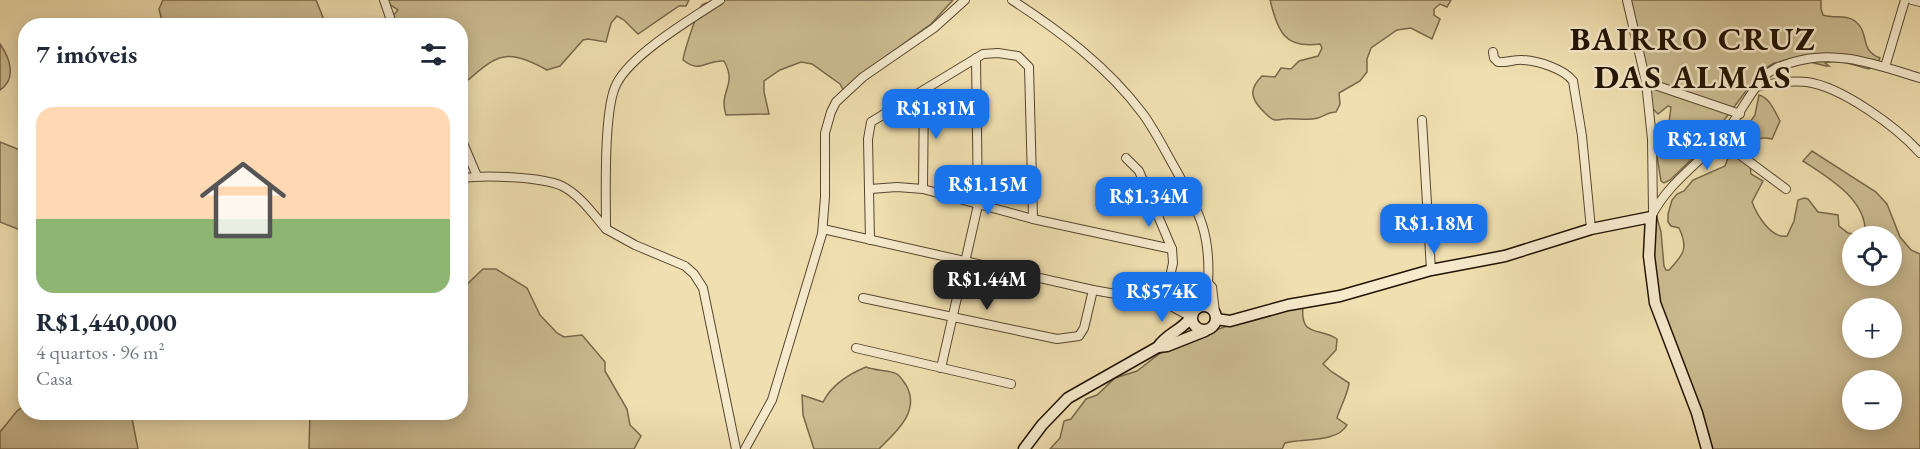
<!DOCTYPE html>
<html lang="pt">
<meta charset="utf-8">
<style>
body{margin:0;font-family:"EB Garamond",serif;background:#f6f6f7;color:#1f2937;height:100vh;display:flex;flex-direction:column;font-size:22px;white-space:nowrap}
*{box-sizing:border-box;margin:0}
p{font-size:20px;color:#747a83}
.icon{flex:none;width:33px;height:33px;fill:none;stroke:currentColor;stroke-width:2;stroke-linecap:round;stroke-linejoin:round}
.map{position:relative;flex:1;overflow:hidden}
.details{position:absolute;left:18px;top:18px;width:450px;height:402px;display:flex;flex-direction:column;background:#fff;border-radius:24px;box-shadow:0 3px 15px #0003}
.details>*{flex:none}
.controls{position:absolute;left:1842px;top:226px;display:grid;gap:12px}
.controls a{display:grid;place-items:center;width:60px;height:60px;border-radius:50%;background:#fff;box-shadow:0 3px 15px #0003;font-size:30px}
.price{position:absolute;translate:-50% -51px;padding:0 14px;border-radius:12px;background:#1a73e8;color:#fff;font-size:20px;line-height:39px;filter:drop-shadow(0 2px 3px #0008)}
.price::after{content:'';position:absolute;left:50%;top:36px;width:18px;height:14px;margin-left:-9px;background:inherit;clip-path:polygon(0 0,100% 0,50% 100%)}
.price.active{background:#222;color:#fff}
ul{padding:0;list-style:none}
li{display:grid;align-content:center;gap:12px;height:318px;padding:0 18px}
li span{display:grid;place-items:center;height:186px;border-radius:18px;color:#555}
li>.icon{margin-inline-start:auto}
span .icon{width:108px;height:108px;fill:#fffc;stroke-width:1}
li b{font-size:26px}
h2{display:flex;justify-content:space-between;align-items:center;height:72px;padding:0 18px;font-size:26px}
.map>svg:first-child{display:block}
.green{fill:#cdbc92;stroke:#78684a;stroke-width:1.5;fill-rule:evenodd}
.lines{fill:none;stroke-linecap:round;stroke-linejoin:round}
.street-casing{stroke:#56462e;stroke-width:10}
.secondary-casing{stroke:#221302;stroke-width:13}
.street{stroke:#f5eacc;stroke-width:8}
.secondary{stroke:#f5eacc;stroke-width:10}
.labels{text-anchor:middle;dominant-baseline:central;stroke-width:5;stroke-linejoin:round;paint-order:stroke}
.district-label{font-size:33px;font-weight:bold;letter-spacing:1.5px;fill:#221302;stroke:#f5eacc}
</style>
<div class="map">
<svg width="1920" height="449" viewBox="0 0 1920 449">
<rect width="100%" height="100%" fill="#f0dfb0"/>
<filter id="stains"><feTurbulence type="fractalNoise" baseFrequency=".00333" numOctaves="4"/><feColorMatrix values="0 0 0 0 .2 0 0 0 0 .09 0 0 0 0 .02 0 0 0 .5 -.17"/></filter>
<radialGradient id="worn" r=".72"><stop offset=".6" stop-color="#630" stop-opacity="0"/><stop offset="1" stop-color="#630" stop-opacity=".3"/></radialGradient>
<!-- green -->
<g class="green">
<polygon points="163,0 316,0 326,25 163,25 159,9"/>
<path d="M383,0H689L686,6H679L638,34L624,20L617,16L611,23L606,42L588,39L583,40L560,66L547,70C503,46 496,56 461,86L460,26L394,25L390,19L398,10Z"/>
<path d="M716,0H953L931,24L874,65L844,91L840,84L812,64L801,62L780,70L764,81V92L769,114L726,115C718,90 738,86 724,61C705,60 700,74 683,60C684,52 698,8 702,5C705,3 712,2 716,0Z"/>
<path d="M1270,0H1451L1447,7L1440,4L1434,9V15L1440,19L1432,39L1411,28L1397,30L1371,48L1367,59V72L1360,81L1339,93L1340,104L1336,112C1328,112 1325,116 1318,118C1307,121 1296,118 1285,119C1282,119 1279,120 1275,120C1270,119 1267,115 1264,112C1251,99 1248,90 1262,76L1275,77L1281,68L1291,69L1299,61L1318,56L1322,48L1320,44C1283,49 1278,30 1270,0Z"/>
<path d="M1630,0H1821V9L1823,15C1833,19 1846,14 1855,21C1871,34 1858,49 1880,58L1877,64L1869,69C1856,66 1837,58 1825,63L1829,66H1826L1802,60L1774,63L1761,71L1713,135L1703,142L1689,147L1688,151L1697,154L1670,180L1664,183L1661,181L1657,156L1658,143L1662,144L1667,137L1671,107L1668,106L1658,114L1652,108Z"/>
<path d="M0,44C10,58 17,79 0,90Z"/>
<path d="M1759,95C1770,98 1775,112 1780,121L1772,139C1760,136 1756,139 1748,147L1751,174L1763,181L1752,202C1757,215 1771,239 1787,236L1794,221L1798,200L1804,198L1808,199L1818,212L1838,215L1839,226L1848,233L1865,236C1869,201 1828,177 1803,161L1812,151L1876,192L1887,204L1900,237L1911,250L1920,254V449H1705L1660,318L1649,222L1656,214L1661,232L1664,266L1666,270H1669C1683,255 1689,249 1679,228L1671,226L1668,222V214L1672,200L1677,194L1684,191L1693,180L1725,166L1732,148L1755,115ZM1852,237H1892V276H1852ZM1852,309H1892V348H1852ZM1852,381H1892V420H1852Z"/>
<polygon points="0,142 25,152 25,232 0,222"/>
<polygon points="483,269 496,269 527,288 540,315 557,333 564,337 582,335 605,362 605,371 627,409 630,425 641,436 634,449 309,449 310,413 460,412 461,290"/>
<path d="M1303,307C1300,338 1320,327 1337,339L1336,350L1323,364L1332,372L1349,383C1349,391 1340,408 1337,418L1347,425C1337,443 1303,438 1285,443L1282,449H1050L1060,438L1064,421L1071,419L1086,399L1097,395L1115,378L1137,371L1159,354L1195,337L1257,316Z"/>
<path d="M866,367C875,371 891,370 897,374C901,377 903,381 906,385C921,411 896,432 879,449H814L803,415L802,395L823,402C831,386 849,374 866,367Z"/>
<polygon points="25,405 26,412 131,413 138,449 0,449 0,432 17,411"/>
</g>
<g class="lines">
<defs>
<g id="street">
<polyline points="384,0 393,26"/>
<path d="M720,0C691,19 632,54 617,83C603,107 606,197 606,229L635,245L685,266L694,274L703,288L736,449"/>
<path d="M1012,0C1060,31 1108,67 1143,114C1156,132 1165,151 1176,170C1199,212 1211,233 1208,283L1212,287L1215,312"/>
<polyline points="1627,0 1646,82 1652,139 1653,212"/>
<polyline points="1912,0 1920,2"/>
<path d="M1493,52L1494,58L1498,62C1507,63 1515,59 1523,60C1539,61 1564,69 1573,81L1582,136L1591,229"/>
<polyline points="1885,67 1905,0"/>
<polyline points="1646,82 1740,114"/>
<path d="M1756,87C1773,83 1790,80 1807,82C1842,87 1897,127 1920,153"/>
<polyline points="1422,120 1431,270"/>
<polyline points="460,136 477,176"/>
<polyline points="1720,140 1786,189"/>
<polyline points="1126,158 1139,171 1172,249 1173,263 1165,299"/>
<path d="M460,179C482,174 543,177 562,186C580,195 593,214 606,229"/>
<polyline points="870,189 897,187 923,189 1033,219 1172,249"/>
<polyline points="923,189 924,90"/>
<path d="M1651,217C1666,186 1695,166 1718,142C1736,122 1746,98 1763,78C1771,69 1780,66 1790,63C1835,48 1877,65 1920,78"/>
<polyline points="823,229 1093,290 1155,301 1175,298 1196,308 1205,286 1208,283"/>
<polyline points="870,240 868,139 871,122 983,54 998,53 1018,56 1029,67 1033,219"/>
<polyline points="863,298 1057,339 1079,336 1084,328 1093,290"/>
<polyline points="1165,299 1171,306 1191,317"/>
<polyline points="856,348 1011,384"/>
<polyline points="941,368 978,205 976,58"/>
<polyline points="233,412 233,414"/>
<polyline points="745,449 772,400 822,234 825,197 825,133 831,112 836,102 863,77 934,28 965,0"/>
</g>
<g id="secondary">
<circle cx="1204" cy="318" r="12"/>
<polyline points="1216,319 1230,321 1288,305 1340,296 1431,270 1505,256 1591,229 1651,217 1649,256 1655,303 1697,413 1707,449"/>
<polyline points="1158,347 1167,346 1205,331"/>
<path d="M1024,449L1042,425L1068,398L1158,347C1166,334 1183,330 1191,317"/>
</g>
</defs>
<!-- street casing -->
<use href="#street" class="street-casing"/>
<!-- secondary casing -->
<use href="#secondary" class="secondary-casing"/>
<!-- street -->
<use href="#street" class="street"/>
<!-- secondary -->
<use href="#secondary" class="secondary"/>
</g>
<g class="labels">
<!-- district labels -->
<g class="district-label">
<text x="1693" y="38">BAIRRO CRUZ<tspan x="1693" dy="38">DAS ALMAS</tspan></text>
</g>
</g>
<rect width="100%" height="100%" filter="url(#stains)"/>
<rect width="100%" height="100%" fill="url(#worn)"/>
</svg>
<div class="controls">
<a><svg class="icon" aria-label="locate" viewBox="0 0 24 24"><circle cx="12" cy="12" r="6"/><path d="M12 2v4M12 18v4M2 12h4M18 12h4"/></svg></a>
<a>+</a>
<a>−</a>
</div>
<b class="price" style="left:936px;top:140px">R$1.81M</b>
<b class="price" style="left:1707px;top:171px">R$2.18M</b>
<b class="price" style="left:988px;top:216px">R$1.15M</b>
<b class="price" style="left:1149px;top:228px">R$1.34M</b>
<b class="price" style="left:1434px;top:255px">R$1.18M</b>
<b class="price active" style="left:987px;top:311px">R$1.44M</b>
<b class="price" style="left:1162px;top:323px">R$574K</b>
<section class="details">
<h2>7 imóveis<svg class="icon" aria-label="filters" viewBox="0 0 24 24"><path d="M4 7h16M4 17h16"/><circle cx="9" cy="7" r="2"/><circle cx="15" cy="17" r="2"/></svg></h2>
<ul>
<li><span style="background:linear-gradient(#ffd9b3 60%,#8fb573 0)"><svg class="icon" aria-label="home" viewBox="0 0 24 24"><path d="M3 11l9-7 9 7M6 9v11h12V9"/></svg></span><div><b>R$1,440,000</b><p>4 quartos · 96 m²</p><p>Casa</p></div></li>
</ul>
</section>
</div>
